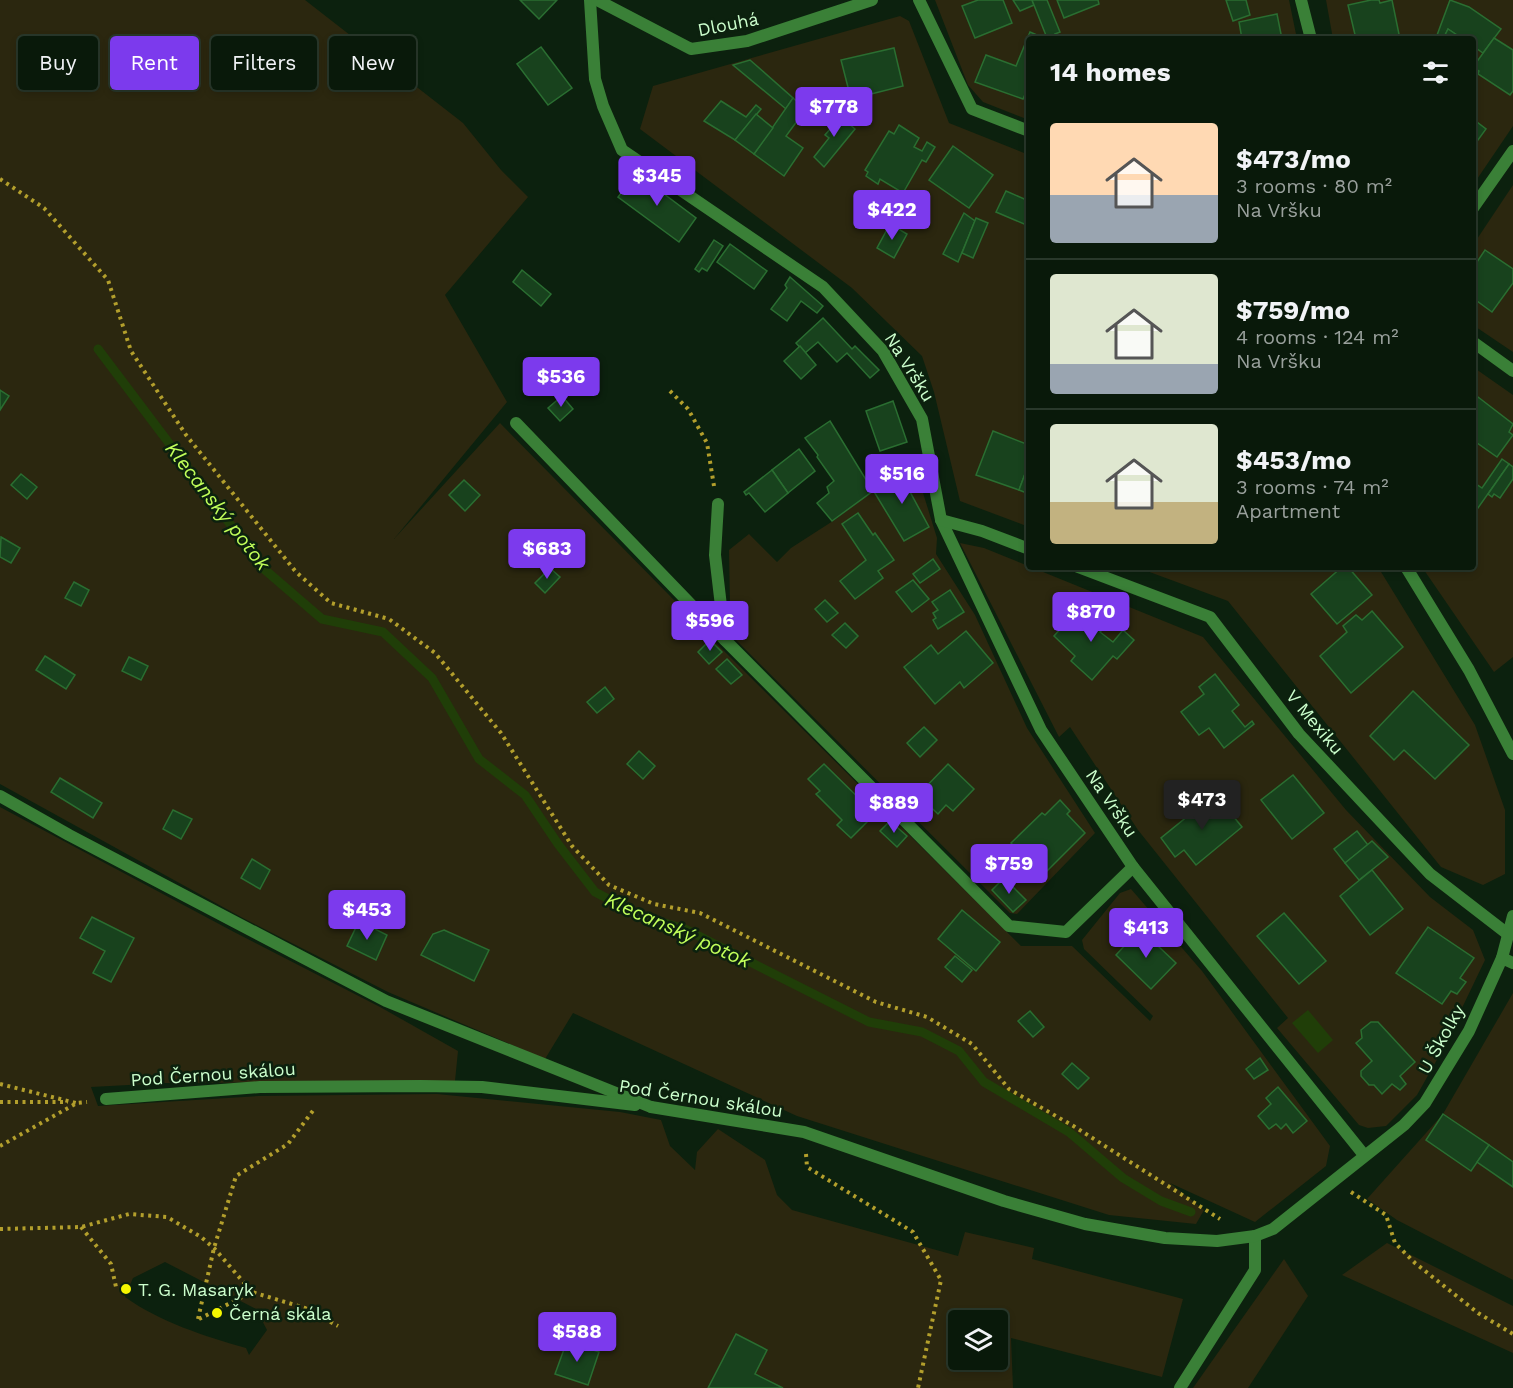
<!DOCTYPE html>
<meta charset="utf-8">
<style>
body{margin:0;font-family:"Work Sans",sans-serif;background:#172618;color:#f1f3f6;height:100vh;display:flex;flex-direction:column;font-size:22px;white-space:nowrap}
*{box-sizing:border-box;margin:0}
p{font-size:20px;color:#99a09c}
.icon{flex:none;width:33px;height:33px;fill:none;stroke:currentColor;stroke-width:2;stroke-linecap:round;stroke-linejoin:round}
.map{position:relative;flex:1;overflow:hidden}
.panel{position:absolute;left:1026px;top:36px;width:450px;height:534px;display:flex;flex-direction:column;background:#09190a;border-radius:6px;box-shadow:0 3px 9px #0003,0 0 0 2px #29382b}
.panel>*{flex:none}
.banner{position:absolute;left:18px;top:36px;width:570px;height:54px;display:flex;gap:12px}
.tools{position:absolute;left:948px;top:1310px;display:grid;gap:12px}
.tools a{display:grid;place-items:center;width:60px;height:60px;border-radius:6px;background:#09190a;box-shadow:0 3px 9px #0003,0 0 0 2px #29382b;font-size:30px}
.price{position:absolute;translate:-50% -51px;padding:0 14px;border-radius:6px;background:#7c3aed;color:#fff;font-size:20px;line-height:39px;filter:drop-shadow(0 2px 3px #0008)}
.price::after{content:'';position:absolute;left:50%;top:36px;width:18px;height:14px;margin-left:-9px;background:inherit;clip-path:polygon(0 0,100% 0,50% 100%)}
.price.current{background:#222;color:#fff}
ul{padding:0;list-style:none}
li{display:flex;align-items:center;gap:18px;height:150px;padding:0 24px}
li+li{border-top:2px solid #29382b}
li span{display:grid;place-items:center;flex:none;width:168px;height:120px;border-radius:6px;color:#555}
li>.icon{margin-inline-start:auto}
span .icon{width:72px;height:72px;fill:#fffc;stroke-width:1}
li b{font-size:26px}
h2{display:flex;justify-content:space-between;align-items:center;height:72px;padding:0 24px;font-size:26px}
.chip{padding:0 21px;border-radius:6px;background:#09190a;box-shadow:0 3px 9px #0003,0 0 0 2px #29382b;font-size:21px;line-height:54px}
.chip.current{background:#7c3aed;color:#fff}
.map>svg:first-child{display:block}
.green{fill:#2b270f;fill-rule:evenodd}
.water{fill:#203e08}
.lines{fill:none;stroke-linecap:round;stroke-linejoin:round}
.stream{stroke:#203e08;stroke-width:9}
.building{fill:#18421d;stroke:#2a6e31;stroke-width:1.5}
.path{stroke:#b39f2c;stroke-width:4;stroke-dasharray:3 4.5;stroke-linecap:butt}
.service{stroke:#3a8037;stroke-width:12}
.minor{stroke:#3a8037;stroke-width:12}
.poi-dot{fill:#f4f700;stroke:#0c210e;stroke-width:2}
.labels{text-anchor:middle;dominant-baseline:central;stroke-width:5;stroke-linejoin:round;paint-order:stroke}
.street-label{font-size:18px;fill:#ccffcd;stroke:#0c210e}
.poi-label{font-size:18px;fill:#ccffcd;stroke:#0c210e;text-anchor:start}
.water-label{font-size:20px;font-style:italic;fill:#c1ff5a;stroke:#0c210e}
</style>
<div class="map">
<svg width="1513" height="1388" viewBox="0 0 1513 1388">
<rect width="100%" height="100%" fill="#0c210e"/>
<!-- green -->
<g class="green">
<polygon points="0,0 305,0 463,123 501,170 528,197 445,295 507,402 394,539 500,423 727,654 1021,946 1072,946 1150,1021 1153,1016 1084,949 1082,940 1120,893 1131,889 1202,971 1330,1146 1326,1166 1255,1222 1170,1183 1204,1210 1196,1224 1109,1215 797,1116 573,1013 545,1059 388,992 241,917 0,784"/>
<polygon points="935,0 1289,0 1297,39 1029,39 1029,120 983,102 968,85"/>
<polygon points="1326,0 1513,0 1513,126 1473,185 1473,39 1333,39"/>
<polygon points="900,16 909,21 949,123 1029,155 1029,527 960,501 934,392 922,356 852,288 640,129 653,86"/>
<polygon points="1513,185 1513,352 1473,325 1473,245"/>
<polygon points="1473,367 1513,395 1513,657 1494,672 1422,567 1473,567"/>
<polygon points="915,467 937,538 936,554 975,615 1027,728 1095,833 1017,914 1010,913 736,640 730,606 729,550 749,534 777,562 791,548 836,519 873,490"/>
<polygon points="960,543 984,548 1203,637 1346,810 1430,897 1473,930 1485,960 1439,1056 1417,1095 1386,1126 1368,1128 1359,1125 1277,1028 1288,1018 1138,830 1070,727 1059,737"/>
<polygon points="1136,567 1378,567 1475,725 1505,810 1505,874 1483,885 1441,867 1228,601"/>
<path d="M0,807L234,932L380,1007L458,1051L455,1081L166,1083L91,1087L98,1106L259,1096L437,1094L620,1112L661,1120L670,1146L695,1170L697,1152L718,1129L765,1160L777,1195L792,1210L958,1256L965,1232L1034,1248L1032,1259L1183,1299L1162,1377L1011,1338L1013,1388H0ZM165,1262L256,1309L267,1330L249,1355L246,1348C204,1336 160,1322 125,1297L133,1278ZM958,1320H998V1359H958Z"/>
<polygon points="1513,993 1513,1280 1397,1220 1367,1199 1443,1114"/>
<polygon points="1387,1243 1513,1306 1513,1353 1342,1275"/>
<polygon points="1284,1259 1308,1296 1248,1388 1193,1388"/>
</g>
<!-- water -->
<polygon class="water" points="1308,1010 1333,1040 1318,1053 1292,1023"/>
<g class="lines">
<!-- stream -->
<polyline class="stream" points="98,349 264,569 322,619 383,632 432,678 479,759 525,795 558,844 595,892 641,916 685,929 869,1022 922,1032 959,1051 984,1082 1069,1132 1123,1178 1161,1201 1191,1212"/>
</g>
<!-- building -->
<g class="building">
<polygon points="520,0 557,0 539,19"/>
<polygon points="978,0 1003,0 1012,23 975,38 962,6"/>
<polygon points="1013,0 1032,0 1034,5 1020,11"/>
<polygon points="1032,0 1047,0 1060,32 1055,34 1057,38 1047,38"/>
<polygon points="1057,0 1098,0 1099,4 1064,18"/>
<polygon points="1226,0 1246,0 1250,15 1233,21"/>
<polygon points="1371,0 1379,0 1380,3 1392,0 1400,39 1387,39 1386,36 1373,39 1356,39 1348,5"/>
<polygon points="1450,0 1469,7 1501,29 1483,53 1473,46 1473,39 1463,39 1448,29 1443,39 1436,38"/>
<polygon points="1277,14 1282,39 1242,39 1239,22"/>
<polygon points="1448,29 1463,39 1443,39"/>
<polygon points="1030,32 1046,39 1029,39 1029,85 1023,99 975,82 986,55 1016,66"/>
<polygon points="1494,38 1513,50 1513,91 1510,95 1478,74 1479,71 1473,67"/>
<polygon points="541,47 572,88 548,105 517,64"/>
<polygon points="894,48 903,86 851,99 841,60"/>
<polygon points="750,60 793,98 786,109 733,65"/>
<polygon points="793,98 806,109 786,136 803,148 784,176 754,154"/>
<polygon points="721,101 746,117 756,105 761,109 735,140 704,121"/>
<polygon points="834,111 855,129 824,167 814,157 829,138 825,135 831,128 824,122"/>
<polygon points="756,114 773,128 754,154 735,140"/>
<polygon points="1473,119 1486,129 1478,140 1473,136"/>
<polygon points="899,125 919,138 914,147 922,151 927,142 935,147 926,162 922,160 903,193 880,179 878,184 866,176 868,172 865,170 889,131 894,134"/>
<polygon points="953,146 993,175 969,208 929,180"/>
<polygon points="636,173 696,218 679,242 618,197"/>
<polygon points="1006,191 1029,201 1029,226 996,212"/>
<polygon points="964,213 975,221 958,262 943,254"/>
<polygon points="976,218 988,223 973,258 962,253"/>
<polygon points="890,224 907,234 894,258 877,248"/>
<polygon points="714,240 723,246 707,271 702,268 699,272 695,269"/>
<polygon points="730,244 767,271 754,289 717,262"/>
<polygon points="1485,250 1513,269 1513,283 1492,312 1473,298 1473,268"/>
<polygon points="522,270 551,294 541,306 513,282"/>
<polygon points="790,277 823,306 817,313 801,301 787,321 771,309 787,288 785,285"/>
<polygon points="823,318 852,349 855,346 879,370 870,378 847,353 837,362 818,342 805,353 796,343"/>
<polygon points="800,346 816,365 801,379 784,361"/>
<polygon points="0,390 9,396 0,410"/>
<polygon points="562,396 573,409 560,421 548,408"/>
<polygon points="1478,397 1513,424 1509,432 1513,435 1497,457 1473,440 1473,404"/>
<polygon points="893,401 907,442 880,451 866,411"/>
<polygon points="830,421 873,491 832,521 817,503 829,493 827,487 834,481 817,457 818,455 805,438"/>
<polygon points="993,431 1029,445 1029,463 1019,490 976,475"/>
<polygon points="799,449 815,471 788,493 772,470"/>
<polygon points="1502,459 1509,464 1473,515 1473,482 1482,488"/>
<polygon points="1029,463 1029,494 1019,490"/>
<polygon points="1509,464 1513,467 1513,479 1500,498 1494,494 1492,497 1488,494"/>
<polygon points="912,469 917,484 908,488 929,527 904,541 873,490"/>
<polygon points="772,470 788,493 765,512 749,493 746,495 744,492"/>
<polygon points="21,474 37,487 27,499 11,485"/>
<polygon points="464,480 480,495 465,511 449,495"/>
<polygon points="858,513 873,535 875,533 894,560 878,571 883,578 855,599 840,581 866,560 842,524"/>
<polygon points="1,537 20,548 11,563 0,557"/>
<polygon points="933,559 940,569 920,583 913,574"/>
<polygon points="1342,567 1348,567 1372,595 1337,624 1311,594"/>
<polygon points="550,568 560,577 545,593 535,583"/>
<polygon points="913,580 929,599 912,612 896,592"/>
<polygon points="74,582 89,590 81,606 65,598"/>
<polygon points="950,590 964,612 938,629 933,620 936,618 933,613 938,610 932,602"/>
<polygon points="825,600 838,613 827,622 815,609"/>
<polygon points="1081,606 1105,627 1100,632 1113,642 1123,630 1134,640 1117,659 1113,656 1092,680 1071,661 1075,656 1054,636"/>
<polygon points="1372,611 1403,647 1351,693 1320,656 1347,632 1343,626 1356,615 1362,620"/>
<polygon points="845,623 858,636 846,648 832,635"/>
<polygon points="966,631 993,663 964,688 960,682 935,704 904,667 931,645 938,654"/>
<polygon points="710,640 722,652 709,664 698,652"/>
<polygon points="45,656 75,675 66,689 36,670"/>
<polygon points="129,657 148,666 141,680 122,671"/>
<polygon points="727,659 742,675 731,684 716,669"/>
<polygon points="1215,674 1239,705 1232,711 1245,727 1252,721 1254,724 1224,748 1209,728 1199,735 1181,712 1204,694 1199,687"/>
<polygon points="605,687 614,699 597,713 587,702"/>
<polygon points="1413,691 1469,745 1435,779 1404,750 1394,760 1370,736"/>
<polygon points="924,727 937,740 920,757 907,743"/>
<polygon points="639,751 655,766 643,779 627,764"/>
<polygon points="824,764 875,814 851,838 837,825 842,820 816,794 820,791 808,779"/>
<polygon points="948,764 974,789 953,811 946,805 938,814 918,795"/>
<polygon points="1293,775 1324,813 1292,839 1261,800"/>
<polygon points="60,778 102,803 93,818 51,792"/>
<polygon points="1215,794 1242,827 1196,865 1184,850 1175,857 1161,838"/>
<polygon points="1060,800 1070,811 1067,814 1085,833 1043,875 1011,843 1042,813 1045,815"/>
<polygon points="173,810 192,819 181,839 163,829"/>
<polygon points="890,821 907,836 897,847 880,831"/>
<polygon points="1357,831 1368,845 1345,863 1334,849"/>
<polygon points="1372,841 1388,857 1359,880 1345,863"/>
<polygon points="252,859 270,870 260,889 241,878"/>
<polygon points="1372,870 1403,909 1370,935 1340,896"/>
<polygon points="1004,878 1026,900 1013,912 992,890"/>
<polygon points="962,910 1000,942 976,971 938,939"/>
<polygon points="1284,913 1326,961 1299,984 1257,936"/>
<polygon points="92,917 134,938 111,982 93,973 105,951 80,938"/>
<polygon points="359,921 387,935 376,960 347,946"/>
<polygon points="1428,927 1474,958 1460,978 1466,982 1457,994 1451,991 1442,1004 1396,973"/>
<polygon points="1140,929 1176,963 1151,989 1116,955"/>
<polygon points="444,930 489,950 474,981 421,955 433,934"/>
<polygon points="955,956 972,970 962,982 945,967"/>
<polygon points="1030,1011 1044,1027 1033,1037 1018,1021"/>
<polygon points="1371,1022 1378,1022 1415,1062 1400,1076 1406,1084 1400,1090 1392,1084 1382,1094 1374,1085 1369,1085 1361,1076 1361,1071 1372,1061 1356,1043 1362,1038 1361,1030"/>
<polygon points="1260,1058 1268,1070 1254,1079 1246,1069"/>
<polygon points="1072,1063 1089,1078 1078,1089 1062,1074"/>
<polygon points="1278,1087 1307,1121 1293,1133 1286,1124 1281,1129 1276,1124 1269,1129 1258,1116 1271,1104 1266,1098"/>
<polygon points="1443,1114 1489,1145 1471,1171 1426,1140"/>
<polygon points="1489,1145 1513,1162 1513,1187 1477,1162"/>
<polygon points="736,1334 767,1350 755,1374 783,1388 708,1388"/>
<polygon points="567,1341 599,1352 588,1385 555,1374"/>
</g>
<g class="lines">
<!-- path -->
<g class="path">
<polyline points="0,179 44,208 108,280 131,351 186,435 296,572 331,603 389,619 435,653 501,733 572,846 609,885 654,904 700,913 876,1002 927,1017 972,1044 1009,1089 1075,1127 1220,1219"/>
<polyline points="670,391 688,409 707,443 714,486"/>
<polyline points="0,1084 76,1103"/>
<polyline points="0,1102 68,1102"/>
<polyline points="0,1146 77,1103 87,1102"/>
<polyline points="806,1154 807,1167 913,1232 941,1280 918,1388"/>
<polyline points="1351,1192 1386,1215 1395,1243 1415,1263 1478,1313 1513,1334"/>
<polyline points="81,1227 111,1264 116,1287"/>
<polyline points="0,1229 81,1227 129,1214 167,1217 201,1237 214,1248 252,1292 305,1308 338,1326"/>
<polyline points="198,1319 214,1248 236,1176 288,1144 315,1108"/>
<polyline points="199,1319 252,1292"/>
</g>
<!-- service -->
<g class="service">
<polyline points="0,796 69,835 386,1001 651,1107"/>
<polyline points="106,1099 260,1087 421,1086 482,1087 635,1105"/>
<polyline points="1180,1388 1255,1270 1255,1236"/>
</g>
<!-- minor -->
<g class="minor">
<polyline points="590,0 595,79 603,106 622,150 823,287 883,351 922,419 941,520 1041,730 1133,867 1364,1155"/>
<polyline points="597,0 691,49 747,41 872,0"/>
<polyline points="919,0 972,109 1029,131"/>
<polyline points="1301,0 1311,39"/>
<polyline points="1473,208 1513,151"/>
<polyline points="1473,342 1513,371"/>
<polyline points="516,423 725,640 1009,926 1066,932 1133,867"/>
<polyline points="718,504 715,555 725,640"/>
<polyline points="941,520 982,531 1029,549"/>
<polyline points="1078,567 1210,617 1299,734 1430,874 1509,935"/>
<polyline points="1406,567 1469,670 1513,754"/>
<polyline points="1502,958 1513,963"/>
<polyline points="651,1107 804,1132 1004,1201 1085,1224 1165,1238 1217,1241 1255,1236 1273,1229 1404,1125 1425,1103 1469,1031 1502,958 1513,916"/>
</g>
</g>
<!-- markers -->
<g class="poi-dot">
<circle cx="126" cy="1289" r="6"/>
<circle cx="217" cy="1313" r="6"/>
</g>
<g class="labels">
<!-- street labels -->
<g class="street-label">
<text transform="translate(728 24) rotate(-11)">Dlouhá</text>
<text transform="translate(910 367) rotate(58)">Na Vršku</text>
<text transform="translate(1315 722) rotate(50)">V Mexiku</text>
<text transform="translate(1112 803) rotate(56)">Na Vršku</text>
<text transform="translate(1441 1039) rotate(-61)">U Školky</text>
<text transform="translate(213 1074) rotate(-4)">Pod Černou skálou</text>
<text transform="translate(701 1098) rotate(9)">Pod Černou skálou</text>
</g>
<!-- poi labels -->
<g class="poi-label">
<text x="138" y="1289">T. G. Masaryk</text>
<text x="229" y="1313">Černá skála</text>
</g>
<!-- water labels -->
<g class="water-label">
<text transform="translate(218 506) rotate(52)">Klecanský potok</text>
<text transform="translate(678 930) rotate(24)">Klecanský potok</text>
</g>
</g>
</svg>
<div class="tools">
<a><svg class="icon" aria-label="layers" viewBox="0 0 24 24"><path d="M12 4l9 5-9 5-9-5zM3 14l9 5 9-5"/></svg></a>
</div>
<b class="price" style="left:834px;top:138px">$778</b>
<b class="price" style="left:657px;top:207px">$345</b>
<b class="price" style="left:892px;top:241px">$422</b>
<b class="price" style="left:561px;top:408px">$536</b>
<b class="price" style="left:902px;top:505px">$516</b>
<b class="price" style="left:547px;top:580px">$683</b>
<b class="price" style="left:1091px;top:643px">$870</b>
<b class="price" style="left:710px;top:652px">$596</b>
<b class="price current" style="left:1202px;top:831px">$473</b>
<b class="price" style="left:894px;top:834px">$889</b>
<b class="price" style="left:1009px;top:895px">$759</b>
<b class="price" style="left:367px;top:941px">$453</b>
<b class="price" style="left:1146px;top:959px">$413</b>
<b class="price" style="left:577px;top:1363px">$588</b>
<div class="banner">
<a class="chip">Buy</a>
<a class="chip current">Rent</a>
<a class="chip">Filters</a>
<a class="chip">New</a>
</div>
<section class="panel">
<h2>14 homes<svg class="icon" aria-label="filters" viewBox="0 0 24 24"><path d="M4 7h16M4 17h16"/><circle cx="9" cy="7" r="2"/><circle cx="15" cy="17" r="2"/></svg></h2>
<ul>
<li><span style="background:linear-gradient(#ffd9b3 60%,#9aa5b1 0)"><svg class="icon" aria-label="home" viewBox="0 0 24 24"><path d="M3 11l9-7 9 7M6 9v11h12V9"/></svg></span><div><b>$473/mo</b><p>3 rooms · 80 m²</p><p>Na Vršku</p></div></li>
<li><span style="background:linear-gradient(#dfe7d0 75%,#9aa5b1 0)"><svg class="icon" aria-label="home" viewBox="0 0 24 24"><path d="M3 11l9-7 9 7M6 9v11h12V9"/></svg></span><div><b>$759/mo</b><p>4 rooms · 124 m²</p><p>Na Vršku</p></div></li>
<li><span style="background:linear-gradient(#dfe7d0 65%,#c2b280 0)"><svg class="icon" aria-label="home" viewBox="0 0 24 24"><path d="M3 11l9-7 9 7M6 9v11h12V9"/></svg></span><div><b>$453/mo</b><p>3 rooms · 74 m²</p><p>Apartment</p></div></li>
</ul>
</section>
</div>
